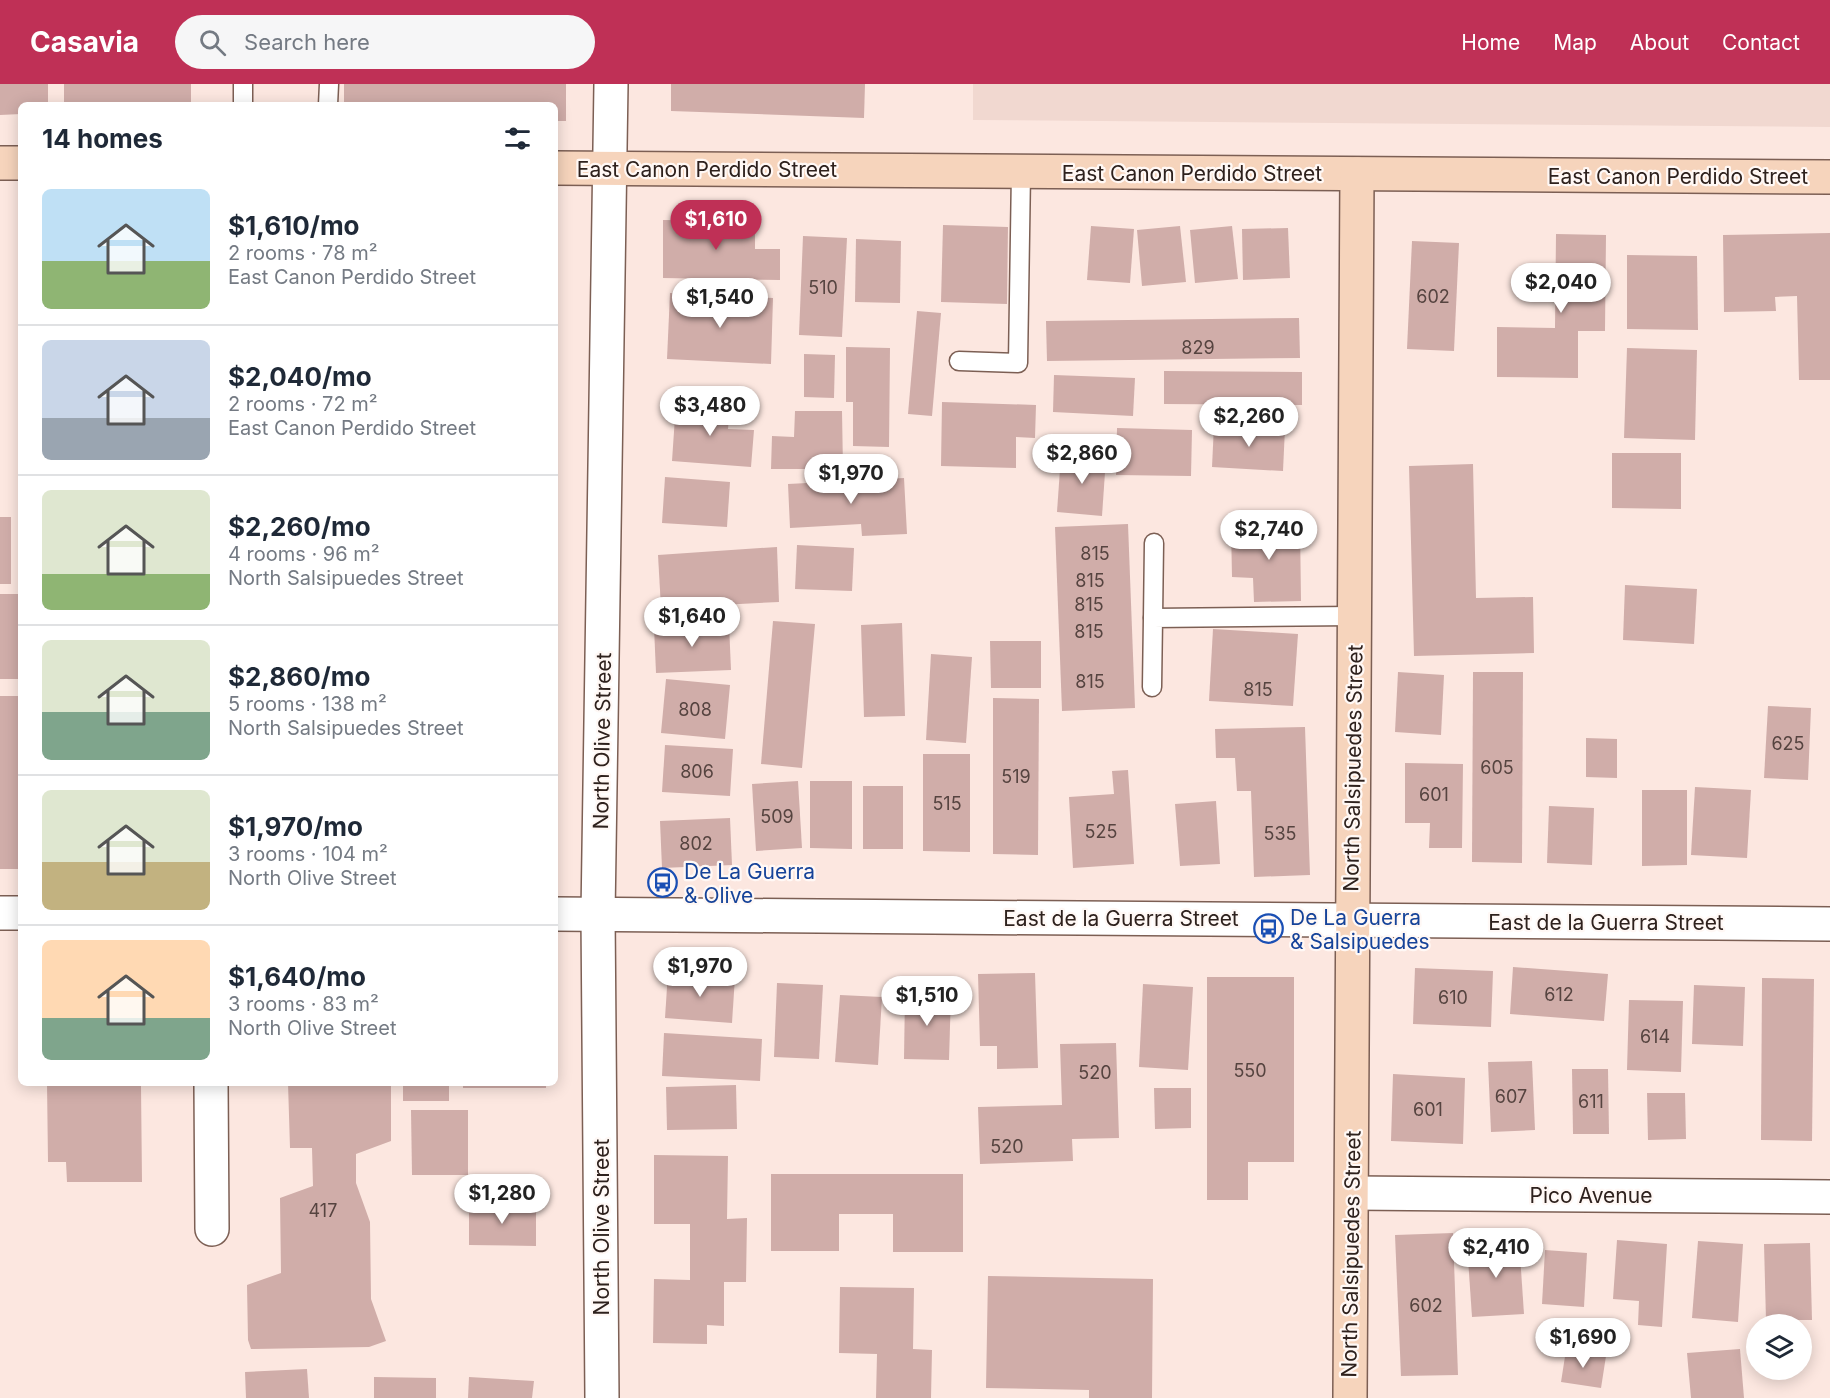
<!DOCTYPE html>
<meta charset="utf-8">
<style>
body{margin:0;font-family:Inter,sans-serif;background:#f6f6f7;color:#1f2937;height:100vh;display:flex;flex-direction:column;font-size:22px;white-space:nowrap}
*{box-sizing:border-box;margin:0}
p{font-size:20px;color:#747a83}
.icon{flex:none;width:33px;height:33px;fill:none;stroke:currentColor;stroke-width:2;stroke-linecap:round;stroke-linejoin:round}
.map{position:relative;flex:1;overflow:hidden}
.side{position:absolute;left:18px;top:18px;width:540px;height:984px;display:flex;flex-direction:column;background:#fff;border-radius:9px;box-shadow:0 3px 15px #0003}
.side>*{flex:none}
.buttons{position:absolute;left:1746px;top:1230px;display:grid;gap:12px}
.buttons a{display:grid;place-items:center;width:66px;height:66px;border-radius:50%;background:#fff;box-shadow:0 3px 15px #0003;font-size:30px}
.price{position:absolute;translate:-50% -51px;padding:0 14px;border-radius:21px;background:#fff;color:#222;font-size:20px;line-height:39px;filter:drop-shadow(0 2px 3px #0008)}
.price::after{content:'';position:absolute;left:50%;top:36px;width:18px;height:14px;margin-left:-9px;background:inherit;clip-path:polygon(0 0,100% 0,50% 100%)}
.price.selected{background:#bf3056;color:#fff}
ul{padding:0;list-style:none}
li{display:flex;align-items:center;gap:18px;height:150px;padding:0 24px}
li+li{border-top:2px solid #e0e1e3}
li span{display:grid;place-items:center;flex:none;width:168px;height:120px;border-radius:9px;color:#555}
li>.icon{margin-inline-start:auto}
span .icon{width:72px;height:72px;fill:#fffc;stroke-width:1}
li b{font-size:26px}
h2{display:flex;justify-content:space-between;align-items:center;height:72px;padding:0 24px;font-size:26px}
header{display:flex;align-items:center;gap:36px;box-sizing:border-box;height:84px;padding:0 30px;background:#bf3056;color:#fff}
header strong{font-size:28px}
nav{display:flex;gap:33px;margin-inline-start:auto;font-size:21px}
.search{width:420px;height:54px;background:#f6f6f7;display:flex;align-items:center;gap:15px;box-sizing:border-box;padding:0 21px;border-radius:33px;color:#747a83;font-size:22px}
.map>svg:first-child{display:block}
.education{fill:#f1d8d0}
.building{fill:#d0ada9}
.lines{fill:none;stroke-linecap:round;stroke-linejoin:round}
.lane-casing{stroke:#7c5f54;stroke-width:21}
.street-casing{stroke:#7c5f54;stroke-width:36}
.secondary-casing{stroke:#7c5f54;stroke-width:36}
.lane{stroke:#fff;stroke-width:18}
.street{stroke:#fff;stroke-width:33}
.secondary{stroke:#f6d4bc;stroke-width:33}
.labels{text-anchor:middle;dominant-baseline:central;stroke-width:4.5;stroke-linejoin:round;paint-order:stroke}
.number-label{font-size:18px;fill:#564440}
.street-label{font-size:21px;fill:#2e211d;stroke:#fff8f5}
.transit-label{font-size:21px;fill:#164399;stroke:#fff8f5;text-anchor:start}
</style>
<header>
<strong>Casavia</strong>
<div class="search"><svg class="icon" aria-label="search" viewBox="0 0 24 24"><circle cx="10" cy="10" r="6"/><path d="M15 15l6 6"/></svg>Search here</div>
<nav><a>Home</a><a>Map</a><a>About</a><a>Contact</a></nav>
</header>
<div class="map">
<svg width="1830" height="1314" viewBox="0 0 1830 1314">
<rect width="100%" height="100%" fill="#fce7e0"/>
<!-- education -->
<polygon class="education" points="973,0 1830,0 1830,43 973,36"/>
<!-- building -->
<g class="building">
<polygon points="0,0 48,0 48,21 21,21 21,30 0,31"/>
<rect x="64" y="0" width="127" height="21"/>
<polygon points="344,0 566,0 566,37 555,37 555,21 344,21"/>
<polygon points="671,0 865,0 864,34 671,27"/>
<polygon points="663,136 755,137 755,165 780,165 780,196 663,194"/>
<polygon points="943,141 1008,143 1007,220 941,218"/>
<polygon points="1091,142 1134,145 1130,199 1087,196"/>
<polygon points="1180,142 1186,198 1142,202 1137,146"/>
<polygon points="1232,142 1238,195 1195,199 1190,146"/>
<polygon points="1288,144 1290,194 1243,196 1242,145"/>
<polygon points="1830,149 1830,296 1799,296 1797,212 1775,213 1776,227 1724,228 1723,151"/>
<polygon points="1556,150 1606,151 1605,247 1578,247 1578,294 1497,293 1497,243 1555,244"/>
<polygon points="803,152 847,154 842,253 799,251"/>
<polygon points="856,155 901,157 900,219 855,218"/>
<polygon points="1412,157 1459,159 1454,267 1407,265"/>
<polygon points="1627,171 1697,172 1698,246 1627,245"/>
<polygon points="670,209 773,214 771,280 667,275"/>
<polygon points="917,227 941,229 932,332 908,330"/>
<polygon points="1299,234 1300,274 1047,277 1046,237"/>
<polygon points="846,263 890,264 889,363 853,362 853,318 846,318"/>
<polygon points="1627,264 1697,266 1695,356 1624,354"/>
<polygon points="804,270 835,271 834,314 804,313"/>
<polygon points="1164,287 1302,288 1302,321 1164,320"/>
<polygon points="1054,291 1135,294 1133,332 1053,328"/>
<polygon points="676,318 730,321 728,345 754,346 751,383 672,377"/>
<polygon points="942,318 1036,321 1035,354 1016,353 1016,384 941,382"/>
<polygon points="795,327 842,327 843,385 771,385 772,352 794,353"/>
<polygon points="1214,341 1285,344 1283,387 1212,383"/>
<polygon points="1117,344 1192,346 1191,392 1116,391"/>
<polygon points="1612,369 1681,369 1681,425 1612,424"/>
<polygon points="1061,371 1106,374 1102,432 1057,428"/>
<polygon points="1473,380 1476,514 1533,513 1534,569 1414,572 1409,382"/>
<polygon points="665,393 730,398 727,443 662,439"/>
<polygon points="904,394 907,450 862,452 861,440 790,444 788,400"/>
<rect x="0" y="433" width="11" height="67"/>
<polygon points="1128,440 1135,624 1062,627 1055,443"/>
<polygon points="1300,442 1301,517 1254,518 1253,494 1232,493 1231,443"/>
<polygon points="797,461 854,464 852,507 795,505"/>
<polygon points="777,463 779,518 661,524 658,471"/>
<polygon points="1625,501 1697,505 1694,560 1623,556"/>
<rect x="0" y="510" width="21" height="85"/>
<polygon points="773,537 815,540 802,684 761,680"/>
<polygon points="902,539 905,632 864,633 861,541"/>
<polygon points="729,540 731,586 656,589 654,543"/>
<polygon points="1213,545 1298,550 1293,622 1209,617"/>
<polygon points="990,557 1041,557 1041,604 991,604"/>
<polygon points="931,570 972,573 966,659 926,656"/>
<polygon points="1398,588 1444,591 1441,651 1395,648"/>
<polygon points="1473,588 1523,588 1522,779 1472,778"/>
<polygon points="666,595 730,601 725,655 661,649"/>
<rect x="0" y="612" width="21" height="173"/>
<polygon points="993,614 1039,615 1038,771 993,770"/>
<polygon points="1768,622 1811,624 1808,696 1764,694"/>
<polygon points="1305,643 1310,791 1254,793 1251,707 1237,707 1235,674 1216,674 1215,645"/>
<polygon points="1586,654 1617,655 1617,694 1586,693"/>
<polygon points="665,661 733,665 730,712 662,708"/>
<polygon points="923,670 970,670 970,768 923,767"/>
<polygon points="1405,679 1463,680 1462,764 1429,764 1430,739 1405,739"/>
<polygon points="1128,686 1134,780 1073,784 1069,713 1114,710 1112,687"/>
<polygon points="798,697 802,764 756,767 752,700"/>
<polygon points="810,697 852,697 852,765 810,764"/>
<rect x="863" y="702" width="40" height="63"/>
<polygon points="1695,703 1751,706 1747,774 1691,771"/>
<polygon points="1642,706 1687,706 1687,781 1642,782"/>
<polygon points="1216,717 1220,780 1180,782 1175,720"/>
<polygon points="1549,722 1594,724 1592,781 1547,779"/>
<polygon points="730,734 732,781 662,784 660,737"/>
<polygon points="1513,883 1608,890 1604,937 1510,930"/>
<polygon points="1415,884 1493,887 1491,943 1413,940"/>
<polygon points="668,888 735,893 732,939 665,934"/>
<polygon points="1035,889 1038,984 997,985 997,962 980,962 978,890"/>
<polygon points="1207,893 1294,893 1294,1078 1248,1078 1248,1116 1207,1116"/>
<polygon points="1762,894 1814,895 1812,1057 1761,1056"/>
<polygon points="777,899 823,901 819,975 774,973"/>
<polygon points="1143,900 1193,903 1188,986 1139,983"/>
<polygon points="1694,901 1745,903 1743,962 1692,960"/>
<polygon points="905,910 951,910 949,976 904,975"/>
<polygon points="840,911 882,913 878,981 835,978"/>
<polygon points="1629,916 1683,917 1681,988 1627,986"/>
<polygon points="664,949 762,955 760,997 662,992"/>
<polygon points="1116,959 1119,1054 1072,1055 1073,1077 980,1080 978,1023 1062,1021 1060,960"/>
<polygon points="1532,977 1535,1046 1491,1048 1488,978"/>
<polygon points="1572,985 1608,985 1609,1050 1573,1050"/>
<polygon points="1393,990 1465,994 1463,1060 1391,1057"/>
<polygon points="47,999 141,1002 142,1098 67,1098 66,1078 48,1078"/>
<polygon points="288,999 391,999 391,1057 356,1070 356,1099 370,1138 371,1215 386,1257 369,1263 251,1265 248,1256 247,1201 281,1189 280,1114 313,1102 312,1064 290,1064"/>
<rect x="403" y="999" width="46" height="18"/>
<rect x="463" y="999" width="83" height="5"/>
<polygon points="736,1001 737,1045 667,1046 666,1003"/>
<polygon points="1154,1004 1191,1004 1191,1044 1155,1045"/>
<polygon points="1647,1009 1685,1009 1686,1055 1648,1056"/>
<polygon points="411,1026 468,1026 468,1091 412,1091"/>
<polygon points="654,1071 728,1072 727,1135 747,1134 746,1198 724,1198 724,1242 707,1241 707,1260 653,1259 654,1195 690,1196 690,1140 654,1140"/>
<polygon points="771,1090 963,1090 963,1168 893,1168 893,1130 839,1130 839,1167 771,1167"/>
<polygon points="469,1120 536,1121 536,1162 469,1161"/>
<polygon points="1453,1149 1458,1291 1401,1292 1395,1151"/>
<polygon points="1519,1156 1524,1230 1472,1233 1467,1160"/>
<polygon points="1617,1156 1667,1160 1662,1243 1638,1241 1639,1217 1613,1215"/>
<polygon points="1698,1157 1743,1160 1738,1238 1692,1234"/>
<polygon points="1810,1159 1812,1236 1766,1236 1764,1160"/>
<polygon points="1545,1166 1587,1169 1584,1223 1542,1220"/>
<polygon points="988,1192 1153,1195 1152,1314 1089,1314 1089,1306 986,1304"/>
<polygon points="840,1203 914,1204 913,1265 932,1266 931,1314 876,1314 877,1270 839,1269"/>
<polygon points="1740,1265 1744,1314 1691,1314 1687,1269"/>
<polygon points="1566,1266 1606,1272 1601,1304 1561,1298"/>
<polygon points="307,1285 309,1314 246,1314 245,1288"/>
<polygon points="374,1293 436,1294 436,1314 374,1314"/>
<polygon points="469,1293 534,1297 532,1314 468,1314"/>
</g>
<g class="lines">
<defs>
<g id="lane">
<polyline points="243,21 243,0"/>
<polyline points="328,21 329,0"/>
<polyline points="959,277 1018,279 1021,88"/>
<polyline points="1153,534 1154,459"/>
<polyline points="1152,603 1153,534 1355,532"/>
</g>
<g id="street">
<polyline points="0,829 21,829"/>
<polyline points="555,830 1830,840"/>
<polyline points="211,999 212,1145"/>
<polyline points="1352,1109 1830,1113"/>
<polyline points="602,1314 598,830 611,0"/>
</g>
<g id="secondary">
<polyline points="0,79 21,79"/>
<polyline points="555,84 1830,93"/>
<polyline points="1350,1314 1357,90"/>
</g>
</defs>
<!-- lane casing -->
<use href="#lane" class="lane-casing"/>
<!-- street casing -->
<use href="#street" class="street-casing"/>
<!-- secondary casing -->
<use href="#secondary" class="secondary-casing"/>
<!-- lane -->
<use href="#lane" class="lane"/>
<!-- street -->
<use href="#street" class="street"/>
<!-- secondary -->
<use href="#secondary" class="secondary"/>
</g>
<!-- icons -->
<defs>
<symbol id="bus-ring" viewBox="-11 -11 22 22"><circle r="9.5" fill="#fff8f5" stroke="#1a4fb4" stroke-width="1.5"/><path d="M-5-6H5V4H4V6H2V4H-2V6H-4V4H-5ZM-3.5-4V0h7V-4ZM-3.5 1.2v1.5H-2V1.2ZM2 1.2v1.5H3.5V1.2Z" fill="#1a4fb4"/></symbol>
</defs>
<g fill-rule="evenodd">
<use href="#bus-ring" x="646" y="782" width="33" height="33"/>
<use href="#bus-ring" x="1252" y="828" width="33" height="33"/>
</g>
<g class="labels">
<!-- number labels -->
<g class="number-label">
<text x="823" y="203">510</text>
<text x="1433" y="212">602</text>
<text x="1198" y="263">829</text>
<text x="1095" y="469">815</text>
<text x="1090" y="496">815</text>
<text x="1089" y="520">815</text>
<text x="1089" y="547">815</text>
<text x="1090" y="597">815</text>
<text x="1258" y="605">815</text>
<text x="695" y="625">808</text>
<text x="1788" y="659">625</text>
<text x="1497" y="683">605</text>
<text x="697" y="687">806</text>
<text x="1016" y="692">519</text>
<text x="1434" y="710">601</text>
<text x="947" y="719">515</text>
<text x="777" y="732">509</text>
<text x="1101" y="747">525</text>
<text x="1280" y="749">535</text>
<text x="696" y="759">802</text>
<text x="1559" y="910">612</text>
<text x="1453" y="913">610</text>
<text x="1655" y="952">614</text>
<text x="1250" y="986">550</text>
<text x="1095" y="988">520</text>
<text x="1511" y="1012">607</text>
<text x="1591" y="1017">611</text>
<text x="1428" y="1025">601</text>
<text x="1007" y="1062">520</text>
<text x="323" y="1126">417</text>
<text x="1426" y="1221">602</text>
</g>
<!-- street labels -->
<g class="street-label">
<text x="707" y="85">East Canon Perdido Street</text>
<text x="1192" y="89">East Canon Perdido Street</text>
<text x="1678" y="92">East Canon Perdido Street</text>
<text transform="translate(602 657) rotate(-89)">North Olive Street</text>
<text transform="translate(1353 684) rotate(-89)">North Salsipuedes Street</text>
<text x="1121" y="834">East de la Guerra Street</text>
<text x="1606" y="838">East de la Guerra Street</text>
<text x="1591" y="1111">Pico Avenue</text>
<text transform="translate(601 1143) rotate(-90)">North Olive Street</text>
<text transform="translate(1351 1170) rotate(-89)">North Salsipuedes Street</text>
</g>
<!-- transit labels -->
<g class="transit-label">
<text x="684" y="787">De La Guerra<tspan x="684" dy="24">&amp; Olive</tspan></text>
<text x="1290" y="833">De La Guerra<tspan x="1290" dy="24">&amp; Salsipuedes</tspan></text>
</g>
</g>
</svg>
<div class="buttons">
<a><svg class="icon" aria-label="layers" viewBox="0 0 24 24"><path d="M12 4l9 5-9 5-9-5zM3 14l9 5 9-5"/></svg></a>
</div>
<b class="price selected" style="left:716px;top:167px">$1,610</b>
<b class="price" style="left:1561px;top:230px">$2,040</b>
<b class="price" style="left:720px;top:245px">$1,540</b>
<b class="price" style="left:710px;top:353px">$3,480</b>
<b class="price" style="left:1249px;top:364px">$2,260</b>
<b class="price" style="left:1082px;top:401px">$2,860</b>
<b class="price" style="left:851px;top:421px">$1,970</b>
<b class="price" style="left:1269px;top:477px">$2,740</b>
<b class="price" style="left:692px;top:564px">$1,640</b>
<b class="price" style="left:700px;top:914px">$1,970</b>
<b class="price" style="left:927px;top:943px">$1,510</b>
<b class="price" style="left:502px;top:1141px">$1,280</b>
<b class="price" style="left:1496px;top:1195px">$2,410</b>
<b class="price" style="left:1583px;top:1285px">$1,690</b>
<section class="side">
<h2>14 homes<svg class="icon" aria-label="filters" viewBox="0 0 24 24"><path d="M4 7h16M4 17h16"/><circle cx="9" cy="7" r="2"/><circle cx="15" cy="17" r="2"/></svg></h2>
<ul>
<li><span style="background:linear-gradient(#bfe0f5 60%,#8fb573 0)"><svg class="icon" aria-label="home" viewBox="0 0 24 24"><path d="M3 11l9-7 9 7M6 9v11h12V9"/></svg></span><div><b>$1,610/mo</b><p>2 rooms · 78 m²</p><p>East Canon Perdido Street</p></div></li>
<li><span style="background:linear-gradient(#c9d6e8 65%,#9aa5b1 0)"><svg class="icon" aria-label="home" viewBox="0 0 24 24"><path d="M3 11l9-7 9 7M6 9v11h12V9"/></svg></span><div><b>$2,040/mo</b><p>2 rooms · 72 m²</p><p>East Canon Perdido Street</p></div></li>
<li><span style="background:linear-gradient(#dfe7d0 70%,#8fb573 0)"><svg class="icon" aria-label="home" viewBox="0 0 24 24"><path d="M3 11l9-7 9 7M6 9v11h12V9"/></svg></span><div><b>$2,260/mo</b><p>4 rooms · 96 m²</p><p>North Salsipuedes Street</p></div></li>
<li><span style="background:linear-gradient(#dfe7d0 60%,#7fa58c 0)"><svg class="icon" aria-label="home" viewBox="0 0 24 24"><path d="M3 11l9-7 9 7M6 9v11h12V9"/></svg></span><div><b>$2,860/mo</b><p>5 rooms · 138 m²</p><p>North Salsipuedes Street</p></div></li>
<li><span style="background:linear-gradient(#dfe7d0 60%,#c2b280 0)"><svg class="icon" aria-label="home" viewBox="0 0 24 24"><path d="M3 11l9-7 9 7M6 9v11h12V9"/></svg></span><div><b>$1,970/mo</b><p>3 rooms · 104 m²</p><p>North Olive Street</p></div></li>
<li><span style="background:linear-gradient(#ffd9b3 65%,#7fa58c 0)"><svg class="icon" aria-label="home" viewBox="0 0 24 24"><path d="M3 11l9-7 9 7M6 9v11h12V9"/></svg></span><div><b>$1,640/mo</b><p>3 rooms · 83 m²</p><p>North Olive Street</p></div></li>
</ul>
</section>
</div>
